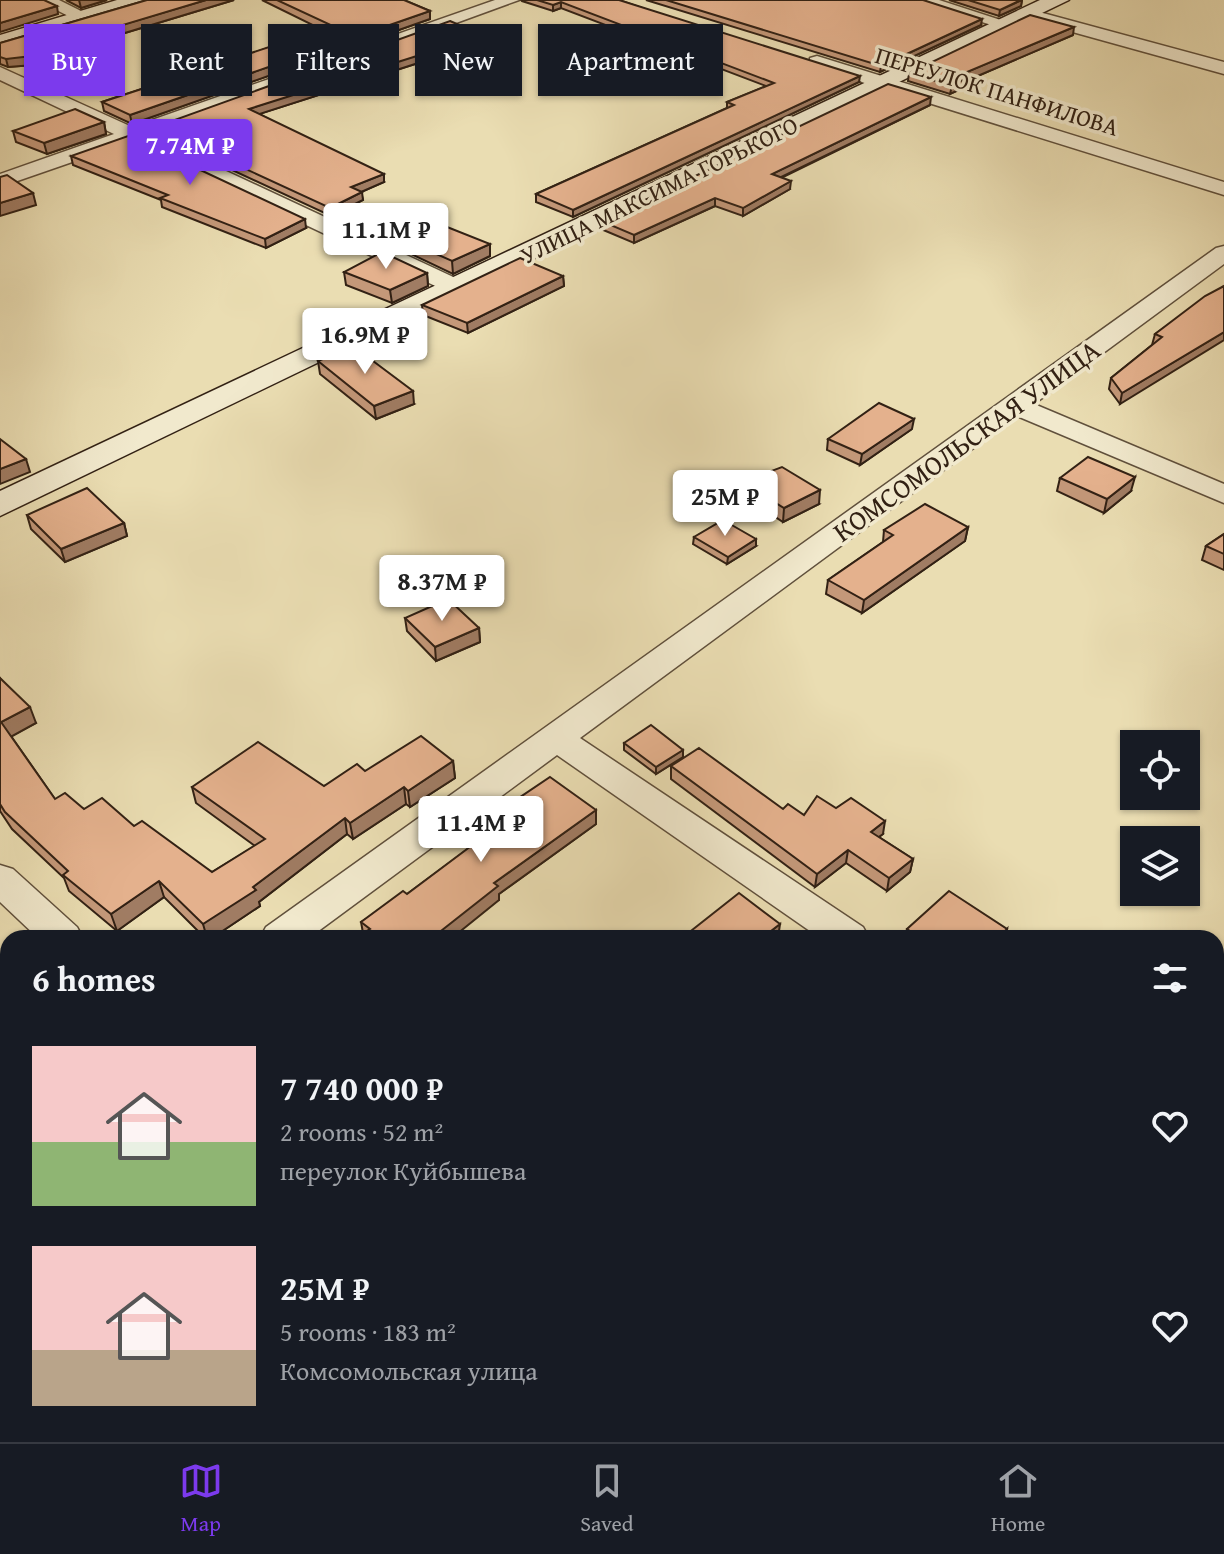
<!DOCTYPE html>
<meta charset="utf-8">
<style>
body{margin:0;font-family:"Gentium Book Plus",serif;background:#242831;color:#f1f3f6;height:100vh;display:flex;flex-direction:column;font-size:30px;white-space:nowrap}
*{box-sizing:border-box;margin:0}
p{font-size:26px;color:#9ea1a6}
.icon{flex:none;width:44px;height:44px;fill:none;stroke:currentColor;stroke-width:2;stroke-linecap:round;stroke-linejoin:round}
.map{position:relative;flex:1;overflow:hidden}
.drawer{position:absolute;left:0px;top:930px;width:1224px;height:512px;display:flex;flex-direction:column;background:#171b24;border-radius:24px 24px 0 0;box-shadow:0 2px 6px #0004}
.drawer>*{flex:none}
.banner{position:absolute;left:24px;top:24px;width:800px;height:72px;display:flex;gap:16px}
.fabs{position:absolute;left:1120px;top:730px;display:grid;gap:16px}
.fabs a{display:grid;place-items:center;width:80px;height:80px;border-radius:0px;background:#171b24;box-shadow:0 2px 6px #0004;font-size:40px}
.price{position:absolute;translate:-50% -68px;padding:0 18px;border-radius:8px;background:#fff;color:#222;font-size:26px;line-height:52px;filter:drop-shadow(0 2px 4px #0008)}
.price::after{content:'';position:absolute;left:50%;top:48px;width:24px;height:18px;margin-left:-12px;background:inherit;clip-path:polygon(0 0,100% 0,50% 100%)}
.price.active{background:#7c3aed;color:#fff}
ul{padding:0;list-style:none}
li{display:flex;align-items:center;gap:24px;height:200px;padding:0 32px}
li span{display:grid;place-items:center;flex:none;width:224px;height:160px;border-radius:0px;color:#555}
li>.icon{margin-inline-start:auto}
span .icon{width:96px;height:96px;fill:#fffc;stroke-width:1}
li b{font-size:34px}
h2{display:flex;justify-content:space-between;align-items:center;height:96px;padding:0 32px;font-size:34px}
.chip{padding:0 28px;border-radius:0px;background:#171b24;box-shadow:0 2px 6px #0004;font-size:28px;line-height:72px}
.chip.active{background:#7c3aed;color:#fff}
.tabs{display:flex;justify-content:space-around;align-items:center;height:112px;border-top:2px solid #363941;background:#171b24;font-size:22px;color:#9ea1a6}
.tabs a{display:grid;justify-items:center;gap:4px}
.tabs .active{color:#7c3aed}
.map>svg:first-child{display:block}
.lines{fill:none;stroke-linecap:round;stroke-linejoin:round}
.street-casing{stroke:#60503c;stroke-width:3}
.secondary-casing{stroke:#322114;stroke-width:3}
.street{fill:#f1e9cd;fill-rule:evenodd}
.secondary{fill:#f1e9cd;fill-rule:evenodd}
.wall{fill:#c49879;stroke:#322114;stroke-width:2}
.shaded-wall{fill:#a07c63;stroke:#322114;stroke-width:2}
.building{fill:#e4b18d;stroke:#322114;stroke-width:2}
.labels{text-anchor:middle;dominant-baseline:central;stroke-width:7;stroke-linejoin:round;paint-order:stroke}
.far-street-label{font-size:24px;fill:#322114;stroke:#f1e9cd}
.street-label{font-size:28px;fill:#322114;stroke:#f1e9cd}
</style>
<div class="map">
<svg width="1224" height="1442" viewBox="0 0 1224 1442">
<rect width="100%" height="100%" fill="#eaddb2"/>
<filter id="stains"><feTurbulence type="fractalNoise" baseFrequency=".0025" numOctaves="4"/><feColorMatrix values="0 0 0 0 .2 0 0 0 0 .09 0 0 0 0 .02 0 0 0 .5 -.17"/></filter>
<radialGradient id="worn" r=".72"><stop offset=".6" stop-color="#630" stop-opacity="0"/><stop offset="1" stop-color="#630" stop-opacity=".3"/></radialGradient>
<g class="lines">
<defs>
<g id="street">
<polygon points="37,0 59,0 93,17 90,21 78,21"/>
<polygon points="495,0 519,0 149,135 464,282 468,287 464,292 448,292 130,142 0,187 0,174 114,134 0,80 0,67 132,127"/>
<polygon points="913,0 939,0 1016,25 1007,30"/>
<polygon points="1028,9 1224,62 1224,74 1022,18 1019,14"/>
<polygon points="817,56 1224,182 1224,195 810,66 810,58"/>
<polygon points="1224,246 1224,264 1034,404 1224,484 1224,503 1017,416 580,738 863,927 869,938 820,938 557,755 309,938 260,938 266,927 1216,248"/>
<polygon points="0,865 13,869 77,927 83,938 38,938 0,902"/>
<polygon points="8,1117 8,1157 0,1160 0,1120"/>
<polygon points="1216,1169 1224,1172 1224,1216 1216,1213"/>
<polygon points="1224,1269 1224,1323 1216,1326 1216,1273"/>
<polygon points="1216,1356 1224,1360 1224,1412 1216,1409"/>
<polygon points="565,1434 621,1434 625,1442 568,1442"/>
<polygon points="1100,1434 1153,1434 1150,1442 1096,1442"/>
</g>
<g id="secondary">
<polygon points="117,0 152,0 149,5 0,49 0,35"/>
<polygon points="1040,0 1069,0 0,516 0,491"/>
</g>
</defs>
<!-- street casing -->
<use href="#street" class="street-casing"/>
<!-- secondary casing -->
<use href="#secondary" class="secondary-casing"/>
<!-- street -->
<use href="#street" class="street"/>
<!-- secondary -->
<use href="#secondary" class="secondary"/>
</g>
<!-- wall -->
<g class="wall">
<polygon points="66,0 107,0 81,8"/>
<polygon points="147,0 234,0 95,42 96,48 34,65 8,67 0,64 0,43"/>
<polygon points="262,0 404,0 430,11 430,19 132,124 104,111 102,102 323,30"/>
<polygon points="521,0 619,0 859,82 573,217 536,202 536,194 727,108 727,102 766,86 561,8 553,11 522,1"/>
<polygon points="646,0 923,0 981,25 880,72"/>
<polygon points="949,0 1022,0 1021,6 999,16"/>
<polygon points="1073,35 966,81 965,87 950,94 908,81 909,73"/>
<polygon points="478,40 439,52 440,56 259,114 384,182 361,192 363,200 331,216 157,135 155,127"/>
<polygon points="930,105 781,178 790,189 743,216 715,206 634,243 601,229 601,221"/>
<polygon points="104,122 106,134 47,154 16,142 13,131"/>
<polygon points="71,156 306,228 266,248 162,207 161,200 73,165"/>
<polygon points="405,240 490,244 490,256 453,274 407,252"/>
<polygon points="344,272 427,273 428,286 392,303 346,285"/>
<polygon points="563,276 564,286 468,333 423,315 422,305"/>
<polygon points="1224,286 1120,404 1109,389 1111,378 1152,345 1155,334"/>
<polygon points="318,361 414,404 376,419 320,374"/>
<polygon points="912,429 860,465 827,450 828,439"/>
<polygon points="1060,478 1131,491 1104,513 1057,491"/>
<polygon points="742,482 819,504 783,522 742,495"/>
<polygon points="27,515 124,523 127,536 65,562 31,529"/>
<polygon points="968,527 965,541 862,613 826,594 828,580 883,542 884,530"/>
<polygon points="1224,534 1224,570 1202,560 1206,546"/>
<polygon points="694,537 756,546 727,564 693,544"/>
<polygon points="405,618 479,628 480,642 436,661 407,631"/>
<polygon points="0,678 36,723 11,736 55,799 134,826 212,872 255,846 196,803 192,787 324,786 365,771 453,761 455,778 410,807 406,804 353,839 347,834 259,902 260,906 212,938 205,938 164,897 117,931 69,891 64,878 12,829 0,811"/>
<polygon points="624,743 683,750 683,757 656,774 624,750"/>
<polygon points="671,766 783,809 804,815 836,808 883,834 879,837 913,859 910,872 887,891 846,863 815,887 671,779"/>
<polygon points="596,810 596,824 499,894 499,900 363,933 361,922 407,894 491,832 489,818"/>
<polygon points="907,929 1005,938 905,938"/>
<polygon points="1216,1058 1224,1064 1224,1136 1220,1140 1216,1137"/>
<polygon points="290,1434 310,1434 301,1442 296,1442"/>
<polygon points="808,1434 945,1434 953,1442 815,1442"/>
</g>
<!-- shaded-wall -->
<g class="shaded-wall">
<polygon points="79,0 107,0 81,8"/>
<polygon points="206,0 234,0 95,42 96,48 34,65 8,67 6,59"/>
<polygon points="1022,0 1021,6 999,16 1000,10"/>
<polygon points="561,2 561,8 553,11 553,5"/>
<polygon points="57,6 58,14 0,32 0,23"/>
<polygon points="430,11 430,19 132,124 130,115"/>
<polygon points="982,19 981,25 880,72 881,66"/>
<polygon points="1074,27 1073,35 966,81 965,87 950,94 952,86 962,74"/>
<polygon points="478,33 478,40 439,52 440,56 250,117 249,109 433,46"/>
<polygon points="860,76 859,82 573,217 573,210"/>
<polygon points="931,97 930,105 771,182 772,174"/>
<polygon points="104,122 106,134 47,154 44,143"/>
<polygon points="384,174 384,182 352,196 351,187"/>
<polygon points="791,181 790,189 743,216 743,208"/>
<polygon points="362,192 363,200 331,216 330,208"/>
<polygon points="33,193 36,205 0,216 0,203"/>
<polygon points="715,198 715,206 634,243 634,235"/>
<polygon points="305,219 306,228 266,248 265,239"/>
<polygon points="490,244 490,256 453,274 452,261"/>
<polygon points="427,273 428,286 392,303 390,290"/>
<polygon points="563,276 564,286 468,333 467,323"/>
<polygon points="1224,332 1224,340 1120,404 1122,393"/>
<polygon points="413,391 414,404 376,419 374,406"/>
<polygon points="914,419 912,429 860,465 862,454"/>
<polygon points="26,459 30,472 0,484 0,469"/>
<polygon points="1135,477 1131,491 1104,513 1107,499"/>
<polygon points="820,490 819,504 783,522 784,508"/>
<polygon points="124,523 127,536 65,562 61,549"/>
<polygon points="968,527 965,541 862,613 864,600"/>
<polygon points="756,539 756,546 727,564 728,557"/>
<polygon points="479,628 480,642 436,661 435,647"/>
<polygon points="30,707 36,723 7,739 1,722"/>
<polygon points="683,750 683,757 656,774 656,767"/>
<polygon points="453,761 455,778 410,807 408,791"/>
<polygon points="404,787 406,804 353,839 350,823"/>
<polygon points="596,810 596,824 499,894 499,900 452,938 432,938 494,883"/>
<polygon points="345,818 347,834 259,902 260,906 212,938 207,938 203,924"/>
<polygon points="885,821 883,834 869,844 871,832"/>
<polygon points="848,850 846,863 815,887 817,874"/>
<polygon points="913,859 910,872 887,891 889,878"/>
<polygon points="159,881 164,897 117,931 111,914"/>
<polygon points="780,924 778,938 762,938"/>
<polygon points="1007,929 1005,938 998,938"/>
<polygon points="8,1058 8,1077 0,1082 0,1064"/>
<polygon points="8,1277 8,1295 0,1301 0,1283"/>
<polygon points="295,1434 310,1434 301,1442 297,1442"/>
</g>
<!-- building -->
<g class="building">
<polygon points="0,0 44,0 57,6 0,23"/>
<polygon points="147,0 206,0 86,36 94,39 32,56 6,59 0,57 0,43"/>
<polygon points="277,0 404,0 430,11 130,115 102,102 333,26"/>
<polygon points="537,0 619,0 860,76 573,210 536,194 734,105 727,102 774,83 561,2 553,5"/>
<polygon points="666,0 923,0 982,19 881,66"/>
<polygon points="968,0 1021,0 1000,10"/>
<polygon points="1030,15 1074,27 962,74 966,78 952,86 909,73"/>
<polygon points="450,21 478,33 433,46 439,49 249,109 384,174 351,187 362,192 330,208 155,127"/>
<polygon points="888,84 931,97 772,174 791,181 743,208 715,198 634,235 601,221"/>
<polygon points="75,109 104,122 44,143 13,131"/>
<polygon points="128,136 305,219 265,239 160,198 168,195 71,156"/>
<polygon points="7,175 33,193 0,203 0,177"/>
<polygon points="437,223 490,244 452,261 405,240"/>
<polygon points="382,252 427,273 390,290 344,272"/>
<polygon points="520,258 563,276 467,323 422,305"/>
<polygon points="1224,286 1224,332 1122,393 1111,378 1162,337 1155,334 1205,296"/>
<polygon points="353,346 413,391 374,406 318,361"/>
<polygon points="879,403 914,419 862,454 828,439"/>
<polygon points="0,439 26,459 0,469"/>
<polygon points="1088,457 1135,477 1107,499 1060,478"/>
<polygon points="782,467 820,490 784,508 742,482"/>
<polygon points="87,488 124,523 61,549 27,515"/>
<polygon points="925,504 968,527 864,600 828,580 893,535 884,530"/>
<polygon points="723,520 756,539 728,557 694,537"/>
<polygon points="1224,534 1224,554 1206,546"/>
<polygon points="448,599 479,628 435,647 405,618"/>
<polygon points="0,678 30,707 1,722 55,799 65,793 84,809 102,798 134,826 142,821 212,872 265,839 192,787 258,742 324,786 357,764 365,771 421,736 453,761 408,791 404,787 350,823 345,818 253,887 256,890 203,924 159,881 111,914 63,875 68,871 5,812 0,804"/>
<polygon points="651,725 683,750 656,767 624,743"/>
<polygon points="699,748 783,809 788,804 804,815 817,796 836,808 851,798 885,821 871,832 913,859 889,878 848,850 817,874 671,766"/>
<polygon points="550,777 596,810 494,883 498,886 432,938 355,938 370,929 361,922 403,891 407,894 499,825 489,818"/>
<polygon points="949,891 1007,929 998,938 920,938 907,929"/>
<polygon points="739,893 780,924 762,938 682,938"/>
<polygon points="0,1000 8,1008 8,1058 0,1064"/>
<polygon points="1216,1058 1224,1064 1224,1125 1216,1119"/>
<polygon points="8,1201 8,1277 0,1283 0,1207"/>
<polygon points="821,1434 945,1434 953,1442 828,1442"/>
</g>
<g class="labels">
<!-- far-street labels -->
<g class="far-street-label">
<text transform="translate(997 91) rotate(17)">ПЕРЕУЛОК ПАНФИЛОВА</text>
<text transform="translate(659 190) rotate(-26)">УЛИЦА МАКСИМА ГОРЬКОГО</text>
</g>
<!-- street labels -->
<g class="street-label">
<text transform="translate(966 440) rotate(-36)">КОМСОМОЛЬСКАЯ УЛИЦА</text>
</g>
</g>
<rect width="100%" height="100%" filter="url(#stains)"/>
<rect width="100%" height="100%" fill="url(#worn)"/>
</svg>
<div class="fabs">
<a><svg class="icon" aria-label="locate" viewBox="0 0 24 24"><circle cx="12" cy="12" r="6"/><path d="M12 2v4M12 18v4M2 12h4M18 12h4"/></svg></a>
<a><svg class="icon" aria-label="layers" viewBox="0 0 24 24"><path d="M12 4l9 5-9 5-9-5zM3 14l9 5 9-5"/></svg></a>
</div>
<b class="price active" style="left:190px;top:187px">7.74M ₽</b>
<b class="price" style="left:386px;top:271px">11.1M ₽</b>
<b class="price" style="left:365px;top:376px">16.9M ₽</b>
<b class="price" style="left:725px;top:538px">25M ₽</b>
<b class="price" style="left:442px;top:623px">8.37M ₽</b>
<b class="price" style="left:481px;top:864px">11.4M ₽</b>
<div class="banner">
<a class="chip active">Buy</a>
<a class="chip">Rent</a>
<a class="chip">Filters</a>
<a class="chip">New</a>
<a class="chip">Apartment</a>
</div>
<section class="drawer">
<h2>6 homes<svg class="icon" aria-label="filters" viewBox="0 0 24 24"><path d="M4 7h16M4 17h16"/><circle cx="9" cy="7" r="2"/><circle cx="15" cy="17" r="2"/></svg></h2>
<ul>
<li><span style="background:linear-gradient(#f6c9c9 60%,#8fb573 0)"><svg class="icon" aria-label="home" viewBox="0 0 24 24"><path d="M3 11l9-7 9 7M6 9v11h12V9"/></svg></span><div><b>7 740 000 ₽</b><p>2 rooms · 52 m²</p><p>переулок Куйбышева</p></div><svg class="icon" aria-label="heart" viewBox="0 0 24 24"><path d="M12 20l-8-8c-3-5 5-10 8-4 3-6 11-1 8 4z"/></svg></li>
<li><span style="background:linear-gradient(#f6c9c9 65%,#b9a48a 0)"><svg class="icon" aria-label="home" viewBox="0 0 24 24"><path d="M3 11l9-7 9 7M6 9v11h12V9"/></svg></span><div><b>25M ₽</b><p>5 rooms · 183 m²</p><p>Комсомольская улица</p></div><svg class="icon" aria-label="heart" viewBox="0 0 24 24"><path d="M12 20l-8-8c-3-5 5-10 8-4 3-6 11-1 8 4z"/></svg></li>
</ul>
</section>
</div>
<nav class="tabs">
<a class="active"><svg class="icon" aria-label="map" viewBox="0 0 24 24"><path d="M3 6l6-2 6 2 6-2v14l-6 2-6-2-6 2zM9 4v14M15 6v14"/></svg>Map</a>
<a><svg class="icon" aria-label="saved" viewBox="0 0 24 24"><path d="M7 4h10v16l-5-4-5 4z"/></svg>Saved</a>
<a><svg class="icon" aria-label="home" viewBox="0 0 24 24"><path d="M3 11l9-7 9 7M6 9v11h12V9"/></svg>Home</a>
</nav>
